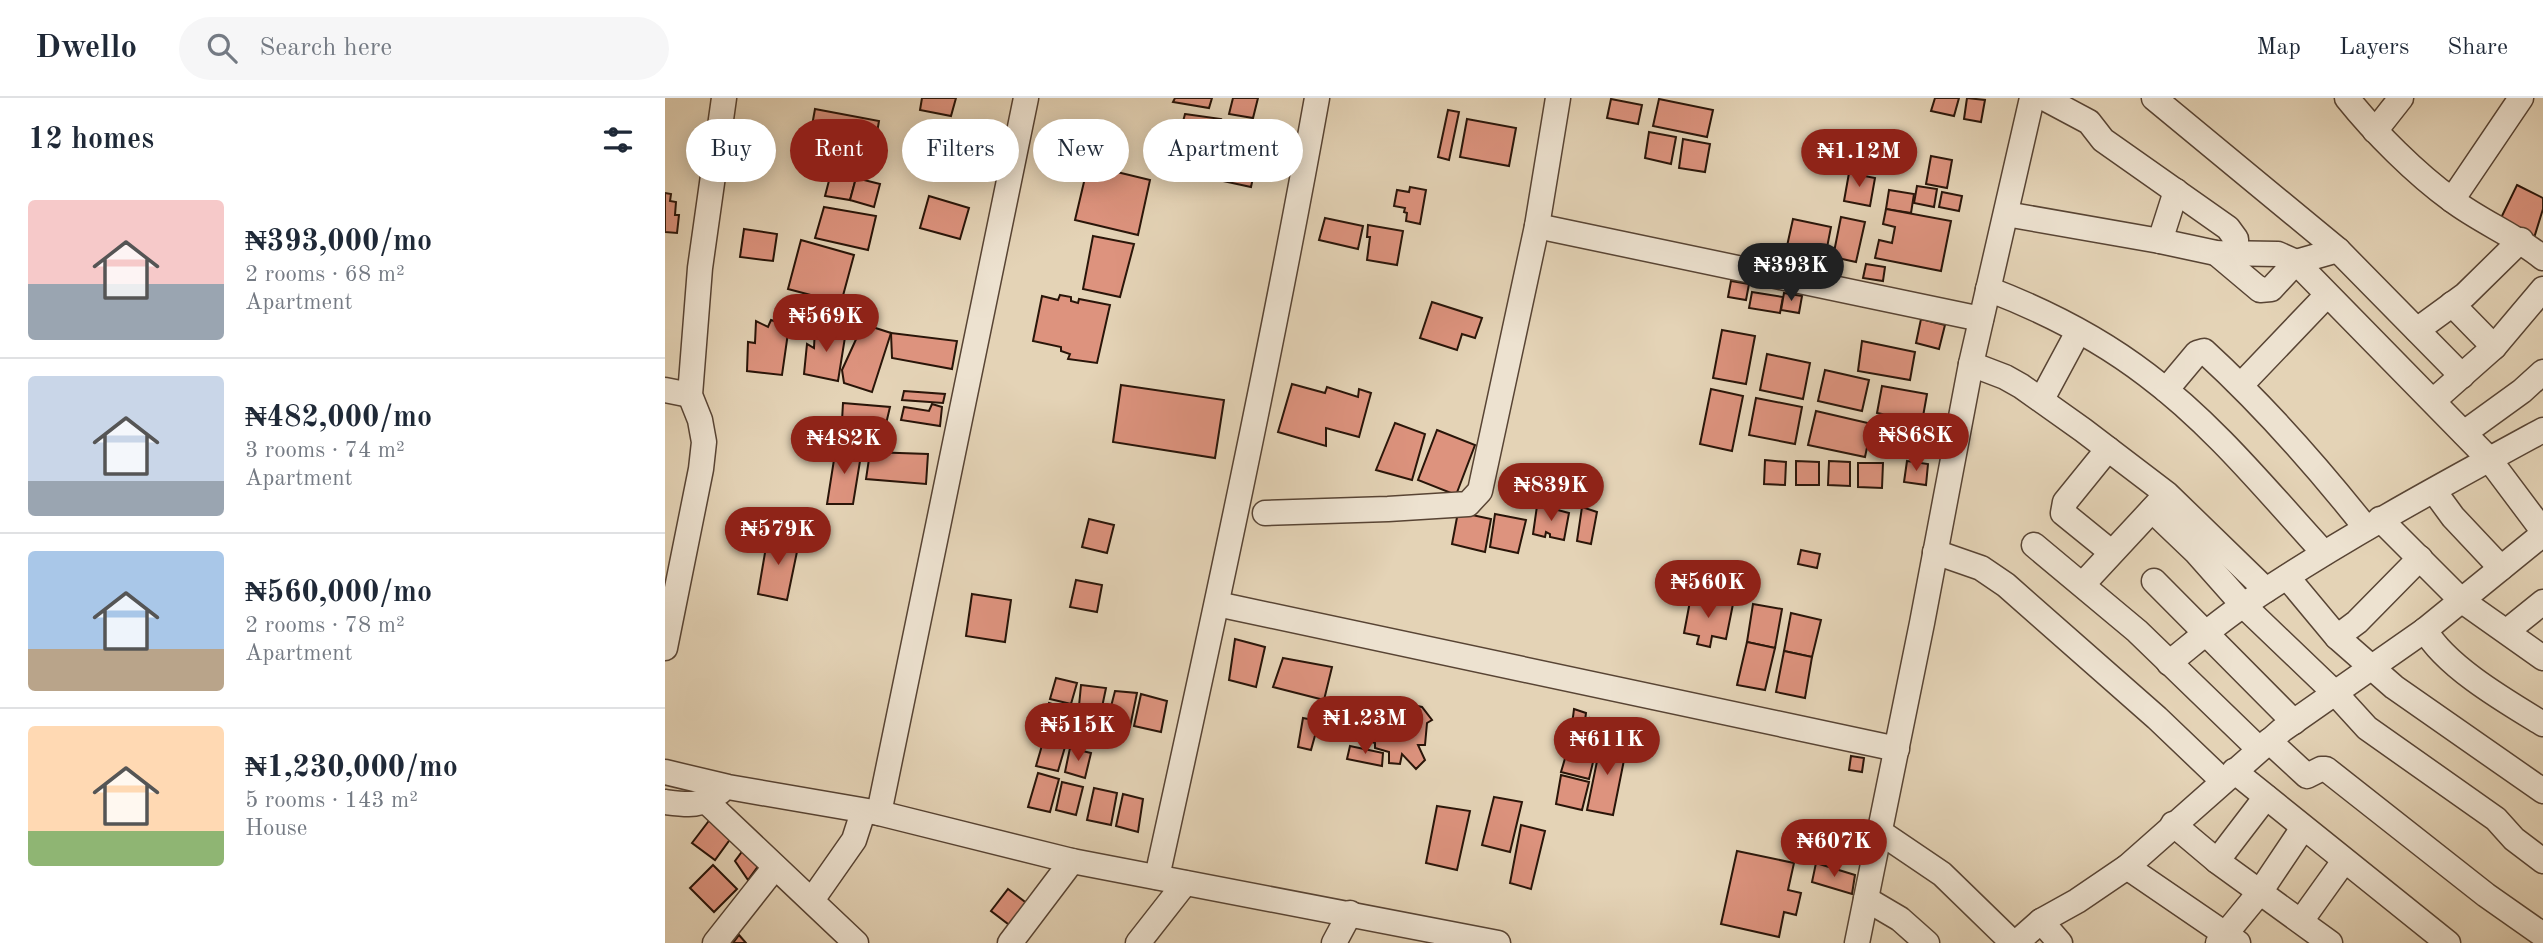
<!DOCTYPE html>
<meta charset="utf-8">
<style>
body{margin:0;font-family:"Old Standard TT",serif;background:#f6f6f7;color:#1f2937;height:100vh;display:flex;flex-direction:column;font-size:26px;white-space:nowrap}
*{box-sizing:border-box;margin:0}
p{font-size:23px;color:#747a83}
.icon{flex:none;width:38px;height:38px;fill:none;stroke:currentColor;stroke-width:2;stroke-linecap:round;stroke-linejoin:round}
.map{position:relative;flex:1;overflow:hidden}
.side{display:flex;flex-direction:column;background:#fff;width:665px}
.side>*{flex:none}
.guide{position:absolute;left:21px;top:21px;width:665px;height:63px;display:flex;gap:14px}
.price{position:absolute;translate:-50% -60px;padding:0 16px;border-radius:24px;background:#8f2418;color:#fff;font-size:23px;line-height:46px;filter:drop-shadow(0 2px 4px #0008)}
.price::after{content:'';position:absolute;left:50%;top:42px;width:21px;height:16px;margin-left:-10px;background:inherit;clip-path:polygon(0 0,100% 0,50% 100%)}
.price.current{background:#222;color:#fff}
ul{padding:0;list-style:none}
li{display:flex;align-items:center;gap:21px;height:175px;padding:0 28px}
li+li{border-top:2px solid #e0e1e3}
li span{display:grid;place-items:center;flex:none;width:196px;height:140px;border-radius:7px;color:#555}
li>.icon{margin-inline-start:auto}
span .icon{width:84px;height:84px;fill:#fffc;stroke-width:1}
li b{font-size:30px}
h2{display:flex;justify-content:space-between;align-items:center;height:84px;padding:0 28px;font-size:30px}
.chip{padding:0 24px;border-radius:32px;background:#fff;box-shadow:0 4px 18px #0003;font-size:24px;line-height:63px}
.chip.current{background:#8f2418;color:#fff}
header{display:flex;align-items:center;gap:42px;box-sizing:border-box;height:98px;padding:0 35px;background:#fff;border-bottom:2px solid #e0e1e3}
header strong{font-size:33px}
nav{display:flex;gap:38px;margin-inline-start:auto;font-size:24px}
.search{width:490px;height:63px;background:#f6f6f7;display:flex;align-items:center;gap:18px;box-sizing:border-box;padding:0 24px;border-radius:38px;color:#747a83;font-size:26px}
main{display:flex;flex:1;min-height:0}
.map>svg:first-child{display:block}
.building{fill:#dd937e;stroke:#291509;stroke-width:2}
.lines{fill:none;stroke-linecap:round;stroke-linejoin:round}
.minor-casing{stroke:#584434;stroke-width:27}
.minor{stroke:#ede2d0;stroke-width:24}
</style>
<header>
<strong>Dwello</strong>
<div class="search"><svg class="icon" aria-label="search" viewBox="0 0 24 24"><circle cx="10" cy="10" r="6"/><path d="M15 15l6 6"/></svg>Search here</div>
<nav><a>Map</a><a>Layers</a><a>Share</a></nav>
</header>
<main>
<section class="side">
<h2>12 homes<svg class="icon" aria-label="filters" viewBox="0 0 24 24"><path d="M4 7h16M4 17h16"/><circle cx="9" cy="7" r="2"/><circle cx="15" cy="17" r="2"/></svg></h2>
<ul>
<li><span style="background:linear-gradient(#f6c9c9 60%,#9aa5b1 0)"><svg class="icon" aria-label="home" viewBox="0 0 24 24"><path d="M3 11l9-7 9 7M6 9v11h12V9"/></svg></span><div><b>₦393,000/mo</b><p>2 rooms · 68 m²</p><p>Apartment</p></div></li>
<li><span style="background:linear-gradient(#c9d6e8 75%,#9aa5b1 0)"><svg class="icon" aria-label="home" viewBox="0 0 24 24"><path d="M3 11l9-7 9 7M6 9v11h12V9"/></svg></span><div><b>₦482,000/mo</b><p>3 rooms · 74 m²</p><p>Apartment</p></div></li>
<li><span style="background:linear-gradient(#a9c7e8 70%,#b9a48a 0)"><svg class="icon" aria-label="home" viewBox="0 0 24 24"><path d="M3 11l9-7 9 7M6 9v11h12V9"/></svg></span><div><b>₦560,000/mo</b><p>2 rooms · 78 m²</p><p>Apartment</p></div></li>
<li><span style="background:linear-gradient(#ffd9b3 75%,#8fb573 0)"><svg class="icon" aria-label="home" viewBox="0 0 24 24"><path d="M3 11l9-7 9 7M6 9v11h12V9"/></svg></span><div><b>₦1,230,000/mo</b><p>5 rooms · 143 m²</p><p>House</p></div></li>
</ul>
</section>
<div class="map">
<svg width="1878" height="845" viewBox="0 0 1878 845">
<rect width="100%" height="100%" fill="#e4d3b6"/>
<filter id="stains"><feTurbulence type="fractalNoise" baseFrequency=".00286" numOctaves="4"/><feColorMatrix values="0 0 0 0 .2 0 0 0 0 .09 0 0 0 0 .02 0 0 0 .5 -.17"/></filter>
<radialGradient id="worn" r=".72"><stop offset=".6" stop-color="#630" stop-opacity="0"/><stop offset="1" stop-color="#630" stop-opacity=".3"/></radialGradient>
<!-- building -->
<g class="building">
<polygon points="257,0 291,0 286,18 255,12"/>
<polygon points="510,0 547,0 544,10 508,4"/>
<polygon points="568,0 593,0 588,20 564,16"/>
<polygon points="1270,0 1294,0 1289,18 1266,13"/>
<polygon points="1302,0 1320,2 1316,24 1299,21"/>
<polygon points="946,1 977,7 973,26 942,20"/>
<polygon points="994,1 1048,12 1042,39 988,28"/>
<polygon points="150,11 214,23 209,52 194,49 190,70 141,61"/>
<polygon points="783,12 794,14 784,62 773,59"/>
<polygon points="520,16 556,21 552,35 548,35 546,42 553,45 550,52 546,52 540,80 507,72 512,34 515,35"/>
<polygon points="802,21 851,30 844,68 795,59"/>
<polygon points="984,34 1011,39 1006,66 980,60"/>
<polygon points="1018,41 1045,46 1040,74 1014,70"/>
<polygon points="581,53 593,56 586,89 558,83 560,76 554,74 559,57 579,61"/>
<polygon points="1266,58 1287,62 1282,90 1261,86"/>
<polygon points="423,67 485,82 473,137 410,122"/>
<polygon points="166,75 191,80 185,102 160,98"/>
<polygon points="1184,75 1210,80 1205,108 1179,103"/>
<polygon points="191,80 215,86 209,109 185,102"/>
<polygon points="1852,87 1878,100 1878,111 1869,140 1834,124"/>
<polygon points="1252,88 1272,91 1269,109 1249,105"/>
<polygon points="745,89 761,92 755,126 741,123 742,115 739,114 740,110 729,108 732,92 744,94"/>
<polygon points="1224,92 1249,96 1246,115 1221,111"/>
<polygon points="1277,94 1297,98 1294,113 1274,109"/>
<polygon points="0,95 6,96 5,103 11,104 10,117 14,117 12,135 0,134"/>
<polygon points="264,98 304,110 295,141 255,130"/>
<polygon points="159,109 211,118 203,152 150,140"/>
<polygon points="1221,111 1286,123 1276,173 1210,160 1214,142 1227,145 1230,129 1218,126"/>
<polygon points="1176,119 1200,124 1191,164 1168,159"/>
<polygon points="660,120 698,128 693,151 654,142"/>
<polygon points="1128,121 1166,129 1159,165 1120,157"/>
<polygon points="703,127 738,133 732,167 702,162 705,139 702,139"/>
<polygon points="79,131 112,136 108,163 75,159"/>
<polygon points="428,138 469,146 455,199 418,191"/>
<polygon points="136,142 189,157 176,205 123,191"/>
<polygon points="1201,166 1220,169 1218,183 1198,180"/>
<polygon points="1066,183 1084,186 1081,202 1063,199"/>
<polygon points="1087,194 1118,199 1115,215 1084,210"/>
<polygon points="1119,195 1137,198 1134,215 1116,212"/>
<polygon points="395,197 406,199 406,203 413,205 414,201 445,207 432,265 403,261 405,256 396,253 396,249 368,243 377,198 393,202"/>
<polygon points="767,204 817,220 810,240 797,236 792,252 755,240"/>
<polygon points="1256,221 1280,227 1274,251 1251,245"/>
<polygon points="106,222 124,228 117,277 82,273 83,244 90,245 91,223 103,229"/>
<polygon points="198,226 226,235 207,294 179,285 177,272"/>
<polygon points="166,228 181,233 173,283 139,276 142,246 149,250 150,229 164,233"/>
<polygon points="1057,232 1090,238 1081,286 1048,280"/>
<polygon points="226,235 292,243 287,271 227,260"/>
<polygon points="1197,243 1250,254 1245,282 1193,273"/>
<polygon points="1102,256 1145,265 1138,301 1095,292"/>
<polygon points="1160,272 1204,282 1197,313 1153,303"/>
<polygon points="627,286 660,295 662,289 693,299 694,291 706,295 694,339 661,330 661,348 613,334"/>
<polygon points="456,287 559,302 550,360 448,344"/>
<polygon points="1217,288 1262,296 1257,324 1212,315"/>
<polygon points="1046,291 1078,298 1067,353 1035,346"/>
<polygon points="239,293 280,296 278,305 237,302"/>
<polygon points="1091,300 1137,309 1130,346 1084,337"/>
<polygon points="178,305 225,309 221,326 177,323"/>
<polygon points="267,306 277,309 275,328 236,322 239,309 264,313"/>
<polygon points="1151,313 1207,326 1200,359 1143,347"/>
<polygon points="177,323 187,324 187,332 202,332 201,325 221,326 219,346 174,343"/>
<polygon points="730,325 760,336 747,382 711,372"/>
<polygon points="772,332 810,347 791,397 753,382"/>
<polygon points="171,349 197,351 188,406 162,406"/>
<polygon points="205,354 263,356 261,386 201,381"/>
<polygon points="1100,362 1121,364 1120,387 1099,386"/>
<polygon points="1131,363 1154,364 1154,387 1131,387"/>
<polygon points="1164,363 1185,364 1185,388 1163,387"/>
<polygon points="1242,363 1263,366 1261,387 1239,384"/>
<polygon points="1193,365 1218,365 1217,390 1193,389"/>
<polygon points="872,408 883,410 883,414 888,415 889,411 904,415 899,442 885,439 885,436 881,434 880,439 868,436"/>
<polygon points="917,409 932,414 926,446 912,443"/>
<polygon points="793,414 826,421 820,454 787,446"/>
<polygon points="830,416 861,422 853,455 825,449"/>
<polygon points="424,421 449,427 442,455 417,449"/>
<polygon points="103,437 134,444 122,502 93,496"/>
<polygon points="1136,452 1155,456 1152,470 1133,466"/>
<polygon points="411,482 437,487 432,514 405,509"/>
<polygon points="307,496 346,502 340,544 301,538"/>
<polygon points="1026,498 1068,506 1061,541 1047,538 1045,549 1032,546 1034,538 1019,535"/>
<polygon points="1088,506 1117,511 1110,550 1082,544"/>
<polygon points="1126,515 1156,522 1147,559 1119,553"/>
<polygon points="570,541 600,549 591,589 564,582"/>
<polygon points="1082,544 1110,550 1100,592 1072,587"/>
<polygon points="1119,553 1147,559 1140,600 1111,594"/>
<polygon points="618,560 667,569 659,602 608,589"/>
<polygon points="391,580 412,585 406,606 385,601"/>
<polygon points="416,587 441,590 436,614 414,608"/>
<polygon points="450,593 472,595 465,629 442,624"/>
<polygon points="476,596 502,603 496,634 469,628"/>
<polygon points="729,603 757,609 767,622 762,625 760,647 753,647 760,662 751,671 737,656 735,666 724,665 724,654 710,650 710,645 691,639 690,635 681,632 684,610 719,618 724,617"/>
<polygon points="384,605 412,614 408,636 380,630"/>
<polygon points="909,611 921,615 919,630 907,627"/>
<polygon points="412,614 435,618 430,642 408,636"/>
<polygon points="638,620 654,623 646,652 633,649"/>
<polygon points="925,620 936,623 934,636 923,632"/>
<polygon points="909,630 934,639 924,681 896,674"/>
<polygon points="937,639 962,647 948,717 922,712"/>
<polygon points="378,644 400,649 393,673 371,668"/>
<polygon points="685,648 718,655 717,668 682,661"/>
<polygon points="405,650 426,655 420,680 400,674"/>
<polygon points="1186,658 1199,660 1197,674 1184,672"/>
<polygon points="373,675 394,681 385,714 363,709"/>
<polygon points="896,677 924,684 917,712 891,706"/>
<polygon points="397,684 418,689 411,717 391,712"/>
<polygon points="429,690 452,695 446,727 422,722"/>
<polygon points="458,696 478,701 473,734 451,728"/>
<polygon points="829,699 857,704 845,754 817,747"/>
<polygon points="772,708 805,713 792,772 761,765"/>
<polygon points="46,720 69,736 50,762 27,745"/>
<polygon points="856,727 880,733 866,791 845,785"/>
<polygon points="82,747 99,760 83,782 70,763"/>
<polygon points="1072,753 1129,765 1123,792 1136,795 1131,817 1119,814 1114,839 1056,826"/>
<polygon points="1151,765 1190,777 1187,796 1147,784"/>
<polygon points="48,767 72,791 49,814 25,790"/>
<polygon points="343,791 368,810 351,832 326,813"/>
<polygon points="74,837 81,845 68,845"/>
</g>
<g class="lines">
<defs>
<g id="minor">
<polyline points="1379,0 1424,24 1438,42 1563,130 1571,141 1571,157"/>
<polyline points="1489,0 1673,152 1797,278"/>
<path d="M1682,0C1710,35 1751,76 1787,102C1816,124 1850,137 1878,160"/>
<polyline points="1710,33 1736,0"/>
<polyline points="1787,102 1856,0"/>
<polyline points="1341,116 1495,143 1551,155 1613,156 1631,164 1824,361 1878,433"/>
<polyline points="872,128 1316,221"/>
<polyline points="1495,143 1511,93"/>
<polyline points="1551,155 1595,192 1606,191 1631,164 1673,152"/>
<path d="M1323,191C1378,212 1435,241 1482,277C1549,327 1603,394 1659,455"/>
<polyline points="1787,206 1829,249"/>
<polyline points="1752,232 1800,197 1856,142"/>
<polyline points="1306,266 1340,279 1356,288 1418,332 1502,396 1601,492"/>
<polyline points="1576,287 1662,197"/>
<polyline points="0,292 25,297"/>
<path d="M1501,292L1532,255L1539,253C1598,307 1651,367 1701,430"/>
<polyline points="1377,301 1413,234"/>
<polyline points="1768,303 1829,249 1878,191"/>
<polyline points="1799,335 1857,293 1878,274"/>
<polyline points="1443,351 1400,404 1398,415 1446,454"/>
<polyline points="1769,393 1788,419 1836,470"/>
<polyline points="1487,412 1531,454 1578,507 1671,596 1702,630 1831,721 1849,741 1878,763"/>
<polyline points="600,415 723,411 803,406 815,393 872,128 893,0"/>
<polyline points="1715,421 1796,502 1878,560"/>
<polyline points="1369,447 1472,533 1594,651"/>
<polyline points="1270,454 1316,470 1341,487 1492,620 1558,683"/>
<polyline points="1622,479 1672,539 1729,589 1878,693"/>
<polyline points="1489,483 1629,624"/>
<polyline points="1418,486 1496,402"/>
<polyline points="552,506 1232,651"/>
<path d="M1760,532C1781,569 1842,604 1878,626"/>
<polyline points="1842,533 1878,504"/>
<polyline points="1672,539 1692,524 1755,460"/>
<polyline points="0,550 36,371 39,344 35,322 25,297 35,170 59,0"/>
<path d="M1504,565C1529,545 1553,524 1580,506C1675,442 1777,387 1878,332"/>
<polyline points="1604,643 1642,678 1656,671 1661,671 1821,797 1878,837"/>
<polyline points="1569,673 1783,845"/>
<polyline points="0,674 63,689 214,715 407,763 833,845"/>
<path d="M0,704C24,707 35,709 55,694"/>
<polyline points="42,704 191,845"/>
<polyline points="214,715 361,0"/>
<polyline points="1508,726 1552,763 1665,845"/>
<polyline points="1215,734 1277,776 1348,845"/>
<polyline points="1552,763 1601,699"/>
<polyline points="1462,769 1573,845"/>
<path d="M492,779C549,520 605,261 652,0"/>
<polyline points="1201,801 1235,821 1262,845"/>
<polyline points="147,802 189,742 198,714"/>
<polyline points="1376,823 1395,845"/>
<polyline points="1636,823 1679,763"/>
<polyline points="50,845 110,769"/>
<polyline points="345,845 407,763"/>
<polyline points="473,845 520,785"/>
<polyline points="669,845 685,815"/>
<polyline points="1192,845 1257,525 1306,266 1367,0"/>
<polyline points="1351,845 1376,823 1412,803 1462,769 1617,632 1760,532 1878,436"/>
<polyline points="1553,845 1595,794 1638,730"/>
</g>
</defs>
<!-- minor casing -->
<use href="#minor" class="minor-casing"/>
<!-- minor -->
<use href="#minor" class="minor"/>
</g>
<rect width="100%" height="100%" filter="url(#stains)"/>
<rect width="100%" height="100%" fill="url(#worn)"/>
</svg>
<b class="price" style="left:1194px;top:91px">₦1.12M</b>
<b class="price current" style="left:1126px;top:205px">₦393K</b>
<b class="price" style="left:161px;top:256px">₦569K</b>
<b class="price" style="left:1251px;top:375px">₦868K</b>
<b class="price" style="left:179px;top:378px">₦482K</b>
<b class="price" style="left:886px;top:425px">₦839K</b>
<b class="price" style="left:113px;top:469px">₦579K</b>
<b class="price" style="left:1043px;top:522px">₦560K</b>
<b class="price" style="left:700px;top:658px">₦1.23M</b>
<b class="price" style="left:413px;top:665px">₦515K</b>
<b class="price" style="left:942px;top:679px">₦611K</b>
<b class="price" style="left:1169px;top:781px">₦607K</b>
<div class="guide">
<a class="chip">Buy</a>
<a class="chip current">Rent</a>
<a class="chip">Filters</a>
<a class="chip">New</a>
<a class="chip">Apartment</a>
</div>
</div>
</main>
